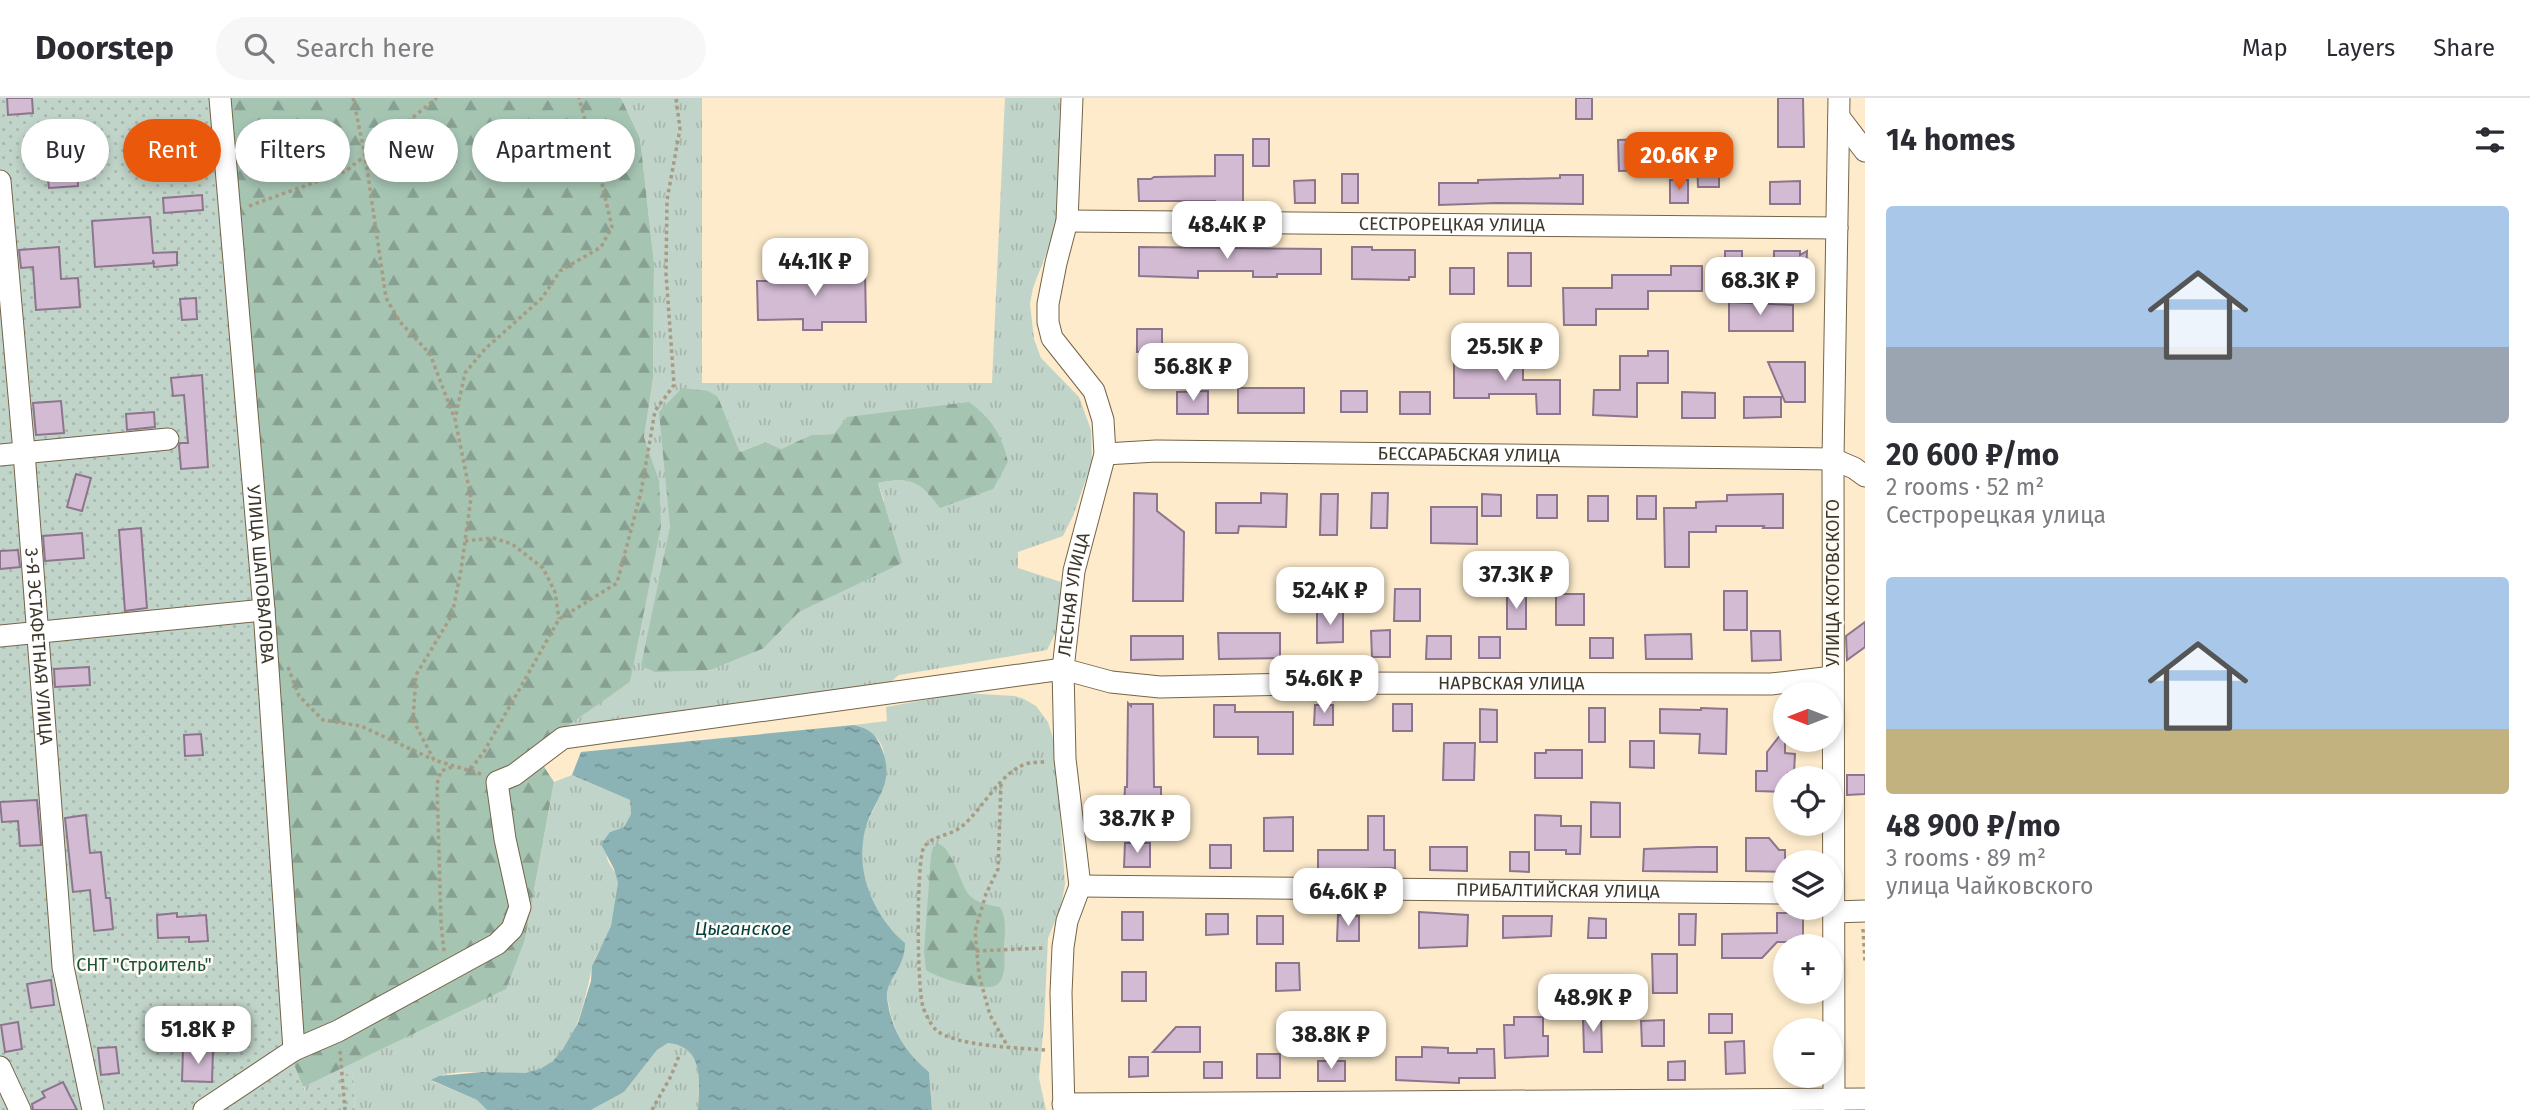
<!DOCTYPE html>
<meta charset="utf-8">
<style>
body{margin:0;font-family:"Fira Sans",sans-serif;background:#f7f7f7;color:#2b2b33;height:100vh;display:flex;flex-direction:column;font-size:26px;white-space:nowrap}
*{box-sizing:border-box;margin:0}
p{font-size:23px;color:#7c7c81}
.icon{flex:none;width:38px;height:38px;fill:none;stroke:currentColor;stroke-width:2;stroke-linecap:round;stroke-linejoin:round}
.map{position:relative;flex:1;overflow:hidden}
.panel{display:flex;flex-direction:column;background:#fff;width:665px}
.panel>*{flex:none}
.top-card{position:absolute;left:21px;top:21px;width:665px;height:63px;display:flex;gap:14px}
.needle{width:46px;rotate:270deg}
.fabs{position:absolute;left:1773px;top:584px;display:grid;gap:14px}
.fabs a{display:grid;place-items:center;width:70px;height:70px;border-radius:50%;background:#fff;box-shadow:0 4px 10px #0003;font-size:35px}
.price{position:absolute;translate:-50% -60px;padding:0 16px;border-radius:14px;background:#fff;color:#222;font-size:23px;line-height:46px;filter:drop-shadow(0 2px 4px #0008)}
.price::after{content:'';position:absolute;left:50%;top:42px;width:21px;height:16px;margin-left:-10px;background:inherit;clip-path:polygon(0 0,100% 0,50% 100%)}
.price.on{background:#ea580c;color:#fff}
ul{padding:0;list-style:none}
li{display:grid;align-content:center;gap:14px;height:371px;padding:0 21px}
li span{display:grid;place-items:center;height:217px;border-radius:7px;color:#555}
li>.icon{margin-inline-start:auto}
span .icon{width:126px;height:126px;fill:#fffc;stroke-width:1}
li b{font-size:30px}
h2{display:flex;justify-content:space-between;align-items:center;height:84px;padding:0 21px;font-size:30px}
.tag{padding:0 24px;border-radius:32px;background:#fff;box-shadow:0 4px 10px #0003;font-size:24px;line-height:63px}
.tag.on{background:#ea580c;color:#fff}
header{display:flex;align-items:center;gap:42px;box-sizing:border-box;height:98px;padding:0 35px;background:#fff;border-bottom:2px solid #e1e1e2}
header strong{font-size:33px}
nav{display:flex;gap:38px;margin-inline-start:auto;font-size:24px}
.search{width:490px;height:63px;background:#f7f7f7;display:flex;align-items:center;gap:18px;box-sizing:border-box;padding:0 24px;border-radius:38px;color:#7c7c81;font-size:26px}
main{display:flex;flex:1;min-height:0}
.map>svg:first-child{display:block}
.grass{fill:url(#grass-tufts);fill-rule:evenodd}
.forest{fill:url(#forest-firs)}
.park{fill:url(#park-dots)}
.water{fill:url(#water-ripples)}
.building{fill:#d3bbd3;stroke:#8d758d;stroke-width:2}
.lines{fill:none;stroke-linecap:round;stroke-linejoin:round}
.minor-casing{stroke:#746448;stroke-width:23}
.path{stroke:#a89b84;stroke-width:3.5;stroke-dasharray:3.5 3.5;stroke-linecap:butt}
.minor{stroke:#fff;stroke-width:21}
.labels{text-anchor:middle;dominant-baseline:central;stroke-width:5;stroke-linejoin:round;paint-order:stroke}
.street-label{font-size:18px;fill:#3d362a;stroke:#fefaf4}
.park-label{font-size:18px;fill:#1d5339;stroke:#fefaf4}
.water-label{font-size:19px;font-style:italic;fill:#004043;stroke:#fefaf4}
</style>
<header>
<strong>Doorstep</strong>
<div class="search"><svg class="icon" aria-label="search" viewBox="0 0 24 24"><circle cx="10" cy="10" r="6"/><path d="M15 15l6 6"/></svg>Search here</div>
<nav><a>Map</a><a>Layers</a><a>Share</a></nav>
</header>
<main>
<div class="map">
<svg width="1865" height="1012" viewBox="0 0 1865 1012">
<defs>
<pattern id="grass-tufts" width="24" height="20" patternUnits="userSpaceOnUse" patternTransform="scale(1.75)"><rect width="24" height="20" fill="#c1d4c9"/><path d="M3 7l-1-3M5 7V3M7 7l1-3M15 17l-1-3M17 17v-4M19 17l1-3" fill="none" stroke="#a7b7ad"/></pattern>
<pattern id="forest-firs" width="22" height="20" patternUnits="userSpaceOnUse" patternTransform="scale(1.75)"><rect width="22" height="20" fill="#a5c4b2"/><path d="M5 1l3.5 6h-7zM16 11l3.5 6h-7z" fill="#88a091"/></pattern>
<pattern id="park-dots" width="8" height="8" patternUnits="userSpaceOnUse" patternTransform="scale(1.75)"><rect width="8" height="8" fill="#c1d4c9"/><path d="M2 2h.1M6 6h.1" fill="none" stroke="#a7b7ad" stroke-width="1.8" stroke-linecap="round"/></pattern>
<pattern id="water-ripples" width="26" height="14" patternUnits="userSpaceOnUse" patternTransform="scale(1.75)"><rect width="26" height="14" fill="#8bb2b4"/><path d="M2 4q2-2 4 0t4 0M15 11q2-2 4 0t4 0" fill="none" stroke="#739293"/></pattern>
</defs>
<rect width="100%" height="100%" fill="#fdebcb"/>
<!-- grass -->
<g class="grass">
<path d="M621,0H702V285H992L1005,0H1060L1057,127L1033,190L1030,206L1034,241L1041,260L1079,299L1091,332L1092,364L1073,418L1063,438L1018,454V470L1061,484L1058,530L1047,552L899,577L883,590L558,633L630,584L659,382L644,339L653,281L654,165L640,40ZM718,299L740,354L766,344L781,351L811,337L834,336L1008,364L992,391L940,409C921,384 910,378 878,385L884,402L844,492L799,514L764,550L642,568L670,428Z"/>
<path d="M961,595L1015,598L1024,601L1036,608L1048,624L1055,647L1065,786L1061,809L1048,840L1044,926L1039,980L1046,1012H932L929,974C900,950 892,929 886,892L893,881L905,845C877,820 858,783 862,745C864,728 872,716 879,700C882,694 882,686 883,679C888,652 882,635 854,627L887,623L886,609Z"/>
<path d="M572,677L630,702L631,716L624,729L610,734C609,741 605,753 607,760C609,768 617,774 618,784C619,792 613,823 610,831C605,844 595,856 592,870C583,907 574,968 526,975C499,979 455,966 432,983L477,1002L487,1012H355L353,973L306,997L304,988L525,841L554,684Z"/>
<path d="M668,945C705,949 699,983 698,1012H591L624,994L657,952Z"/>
</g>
<!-- forest -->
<g class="forest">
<polygon points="220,0 621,0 640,40 654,165 653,281 644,339 659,382 661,428 630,584 533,652 554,684 525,841 506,891 303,989 289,955"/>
<path d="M682,290L708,293L718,299L740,354L766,344L781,351L811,337L834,336L847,319L969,304C992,321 1002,337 1008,364L993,391L940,410C921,384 910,378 878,385L902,465L799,514L764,550L710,572L655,574L641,568L670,428L659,314Z"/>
<path d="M939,746C945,749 947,752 950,758C968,788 958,803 1000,809C1007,821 1005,833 1004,847C1004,858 1007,876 999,885C989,897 938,880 926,872L924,853L931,757L933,749Z"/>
</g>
<!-- park -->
<polygon class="park" points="0,0 220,0 289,954 306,996 353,973 355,1012 0,1012"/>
<!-- water -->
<path class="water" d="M854,627C868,631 875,634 881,649C899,691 867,704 863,744C858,782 877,821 905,845C905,864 895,874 888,890C886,895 887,900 888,906C893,935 907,956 929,974L932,1012H698C699,984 705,949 668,945L657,952L624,994L591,1012H487L477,1002L431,982L439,978L482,974L526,975L540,971L553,963L563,951L578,925L591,883L592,868L611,828L618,785L614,771L601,746L610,734L624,729L631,716L630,702L572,677L581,654Z"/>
<!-- building -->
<g class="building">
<polygon points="7,0 32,0 33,15 8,17"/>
<rect x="1576" y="0" width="16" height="21"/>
<polygon points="1778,0 1803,0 1804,49 1778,49"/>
<rect x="1253" y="41" width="16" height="27"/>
<polygon points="1650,41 1651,72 1619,73 1618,42"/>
<polygon points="1215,57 1243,57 1243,106 1215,107 1215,103 1139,103 1138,81 1151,81 1154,79 1215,78"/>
<polygon points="1697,61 1719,61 1719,89 1698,89"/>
<polygon points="77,72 78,88 49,90 47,74"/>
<rect x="1342" y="76" width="16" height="29"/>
<polygon points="1560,77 1583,77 1583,106 1497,105 1439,107 1439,85 1478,85 1478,82 1560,80"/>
<polygon points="1315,82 1315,105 1295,105 1294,83"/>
<rect x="1670" y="82" width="18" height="23"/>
<polygon points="1800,83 1800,106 1770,106 1770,84"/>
<polygon points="202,97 203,112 164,115 163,100"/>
<polygon points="150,119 153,155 177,154 177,167 154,169 153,162 154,165 95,169 92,123"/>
<polygon points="59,149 61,181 78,180 80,209 36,212 33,169 21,170 19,152"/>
<polygon points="1139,149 1321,151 1321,176 1277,176 1277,179 1253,179 1253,173 1198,173 1198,180 1139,178"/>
<polygon points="1352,149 1372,149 1372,152 1415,152 1415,179 1409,179 1409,182 1352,181"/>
<rect x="1725" y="153" width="17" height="27"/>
<polygon points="1774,153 1800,153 1800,157 1807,153 1806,176 1774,176"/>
<rect x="1508" y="155" width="23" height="33"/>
<polygon points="802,164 822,164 822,173 865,173 866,224 822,224 822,232 803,232 803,221 758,222 757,183 803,183"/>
<polygon points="1671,168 1702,168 1702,193 1648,193 1648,211 1596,211 1596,227 1564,227 1563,190 1612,190 1612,177 1671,177"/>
<rect x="1450" y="170" width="24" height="26"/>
<polygon points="196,200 197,221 182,222 180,201"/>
<polygon points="1729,204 1793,207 1793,233 1729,233"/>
<rect x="1137" y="231" width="25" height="23"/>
<polygon points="1648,253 1668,253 1668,285 1637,285 1637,319 1593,317 1594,292 1620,292 1620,258 1648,258"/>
<polygon points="1507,256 1523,256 1523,282 1560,282 1560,316 1537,316 1536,296 1489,296 1489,300 1454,300 1454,264 1507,264"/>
<polygon points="1768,264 1805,264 1805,304 1785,304"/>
<polygon points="202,277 208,369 181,371 179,348 180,345 188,345 184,297 173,298 171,280"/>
<rect x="1238" y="290" width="66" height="25"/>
<polygon points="1208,293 1208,316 1177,316 1177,294"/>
<rect x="1341" y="293" width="26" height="21"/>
<rect x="1400" y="294" width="30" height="22"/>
<polygon points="1682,294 1715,295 1715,320 1682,320"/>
<polygon points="1744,299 1781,299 1781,319 1744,320"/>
<polygon points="61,303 64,335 36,337 33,305"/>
<polygon points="154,314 155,329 127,332 126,316"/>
<polygon points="76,376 91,380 82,413 67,409"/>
<polygon points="1134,395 1157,396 1157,413 1184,434 1183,503 1133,503"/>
<polygon points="1261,395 1287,396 1286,429 1239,428 1238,435 1216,435 1216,405 1261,405"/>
<polygon points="1372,395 1388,395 1387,430 1371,430"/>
<polygon points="1321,396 1338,396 1337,437 1320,437"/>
<polygon points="1482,396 1501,397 1501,418 1482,418"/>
<polygon points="1783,396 1783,430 1763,430 1764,428 1716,428 1716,434 1689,434 1689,469 1665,469 1664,410 1696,410 1696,404 1727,403 1727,397"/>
<rect x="1537" y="397" width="20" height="23"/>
<rect x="1588" y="398" width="20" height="25"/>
<rect x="1637" y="398" width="19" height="23"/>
<polygon points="1431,409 1477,409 1477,446 1431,445"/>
<polygon points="141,430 147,510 125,513 119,432"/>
<polygon points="82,435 84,460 45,463 43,438"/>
<polygon points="18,452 20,469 0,471 0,453"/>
<polygon points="1395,491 1420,491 1420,523 1394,523"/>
<rect x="1724" y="493" width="23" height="39"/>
<rect x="1507" y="495" width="19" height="36"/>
<rect x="1556" y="496" width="28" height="31"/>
<polygon points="1317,513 1343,513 1343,544 1317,545"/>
<polygon points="1865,524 1865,549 1847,562 1846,538"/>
<polygon points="1390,532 1390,559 1372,559 1371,533"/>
<polygon points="1751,533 1780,533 1781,562 1752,563"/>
<polygon points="1218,535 1280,535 1280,560 1219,561"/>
<polygon points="1691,536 1692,561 1646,561 1645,537"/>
<polygon points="1131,538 1183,538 1183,561 1131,562"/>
<polygon points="1427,538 1451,538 1451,561 1426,561"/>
<rect x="1479" y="539" width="21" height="21"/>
<rect x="1590" y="540" width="23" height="20"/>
<polygon points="89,569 90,587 55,589 54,571"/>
<polygon points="1128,605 1131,608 1131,606 1153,606 1154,689 1161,689 1161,710 1124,710 1125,689 1127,689"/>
<rect x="1393" y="606" width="19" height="27"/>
<polygon points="1214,607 1235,607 1235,614 1293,614 1293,656 1258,656 1258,639 1214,639"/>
<polygon points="1315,607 1333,607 1333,627 1314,627"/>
<rect x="1589" y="610" width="16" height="34"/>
<polygon points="1701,610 1727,611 1726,656 1699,655 1700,636 1660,635 1660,611 1701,612"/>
<polygon points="1480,611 1497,612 1497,644 1480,644"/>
<polygon points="1785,631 1785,655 1795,656 1794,675 1788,675 1788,681 1785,681 1785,694 1756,693 1756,673 1767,673 1767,654"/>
<polygon points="201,636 203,657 185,658 184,637"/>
<polygon points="1630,643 1654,643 1654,670 1630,669"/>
<polygon points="1444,645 1475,645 1474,682 1443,682"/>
<polygon points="1546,652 1582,652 1582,680 1535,680 1535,655 1546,655"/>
<polygon points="1847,677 1865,677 1865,696 1847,697"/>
<polygon points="37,702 41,747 20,748 18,723 2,724 0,704"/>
<polygon points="1591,704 1620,705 1620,739 1591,739"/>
<polygon points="86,717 90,755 101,754 106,800 110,800 113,831 94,833 90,792 73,794 65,720"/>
<polygon points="1535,717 1561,718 1561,728 1581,728 1580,756 1566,756 1566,752 1535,752"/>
<polygon points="1368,718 1384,718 1384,752 1395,752 1395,770 1318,772 1318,752 1368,752"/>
<polygon points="1293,719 1293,753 1264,753 1264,720"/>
<polygon points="1746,740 1769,740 1779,752 1785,752 1785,774 1746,773"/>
<polygon points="1125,745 1150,745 1150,769 1124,769"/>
<rect x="1210" y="747" width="21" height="23"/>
<polygon points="1430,749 1467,749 1467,773 1430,772"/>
<polygon points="1698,749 1717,749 1717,774 1643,773 1644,751"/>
<polygon points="1510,754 1529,754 1529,774 1510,773"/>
<rect x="1122" y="814" width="21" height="28"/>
<polygon points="1419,814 1468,817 1467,848 1419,850"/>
<polygon points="177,815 177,819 206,817 208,843 189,844 189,839 158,840 157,817"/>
<polygon points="1777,815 1803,815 1803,844 1777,844 1762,860 1722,860 1722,836 1777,835"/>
<polygon points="1206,816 1228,816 1228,836 1206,837"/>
<polygon points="1679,816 1696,816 1695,847 1679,847"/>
<polygon points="1338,817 1359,818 1359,843 1337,843"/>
<rect x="1257" y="818" width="26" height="28"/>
<polygon points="1503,818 1552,818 1551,838 1503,840"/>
<polygon points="1589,820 1606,821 1606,840 1588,840"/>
<polygon points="1652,856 1677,856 1677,895 1653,895"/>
<polygon points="1276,865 1299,865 1300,892 1276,893"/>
<rect x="1122" y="874" width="24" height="29"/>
<polygon points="51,882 54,907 31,910 27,886"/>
<rect x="1709" y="916" width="23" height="19"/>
<polygon points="1514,919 1543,919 1543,938 1548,938 1548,958 1505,960 1504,927 1514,927"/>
<polygon points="1583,919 1601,919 1602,954 1584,954"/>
<polygon points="1664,922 1664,948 1642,948 1641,923"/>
<polygon points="18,924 22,951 5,954 1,927"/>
<polygon points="1176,929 1200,929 1200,954 1153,954"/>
<polygon points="1744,943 1745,975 1726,976 1725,944"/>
<polygon points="116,949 119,975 101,977 98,950"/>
<polygon points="1422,949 1448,950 1448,955 1477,955 1477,951 1494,951 1495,980 1459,980 1459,985 1396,982 1396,959 1422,959"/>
<polygon points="183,951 213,952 212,984 182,983"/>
<rect x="1257" y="956" width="23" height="24"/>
<polygon points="1129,959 1148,959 1148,978 1129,979"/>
<rect x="1318" y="963" width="27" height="20"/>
<polygon points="1685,963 1685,982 1668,982 1668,964"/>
<rect x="1204" y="964" width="18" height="16"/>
<polygon points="63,984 77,1012 33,1012 32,1006 45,999 42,994"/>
</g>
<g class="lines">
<defs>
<g id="minor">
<path id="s1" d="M220,0L264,512L294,952"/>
<polyline points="1839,19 1865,53"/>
<path id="s2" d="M0,83L24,354L63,869L93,1012"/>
<path id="s3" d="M1067,123L1837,130"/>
<path id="s4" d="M1105,356L1156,353L1833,361L1854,370L1865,378"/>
<polyline points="0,357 168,341"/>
<polyline points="0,538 264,512"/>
<path id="s5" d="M1080,788L1785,795"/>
<polyline points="1833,814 1865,813"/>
<polyline points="0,969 20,1012"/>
<polyline points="1063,1006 1865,1001"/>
<path id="s6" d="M204,1012L294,952L338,933L497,846L512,831L520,809L505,741L497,684L514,677L563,640L1063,571L1111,584L1160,589L1344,585L1771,586L1833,579"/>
<path id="s7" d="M1064,1012L1061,895L1063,849L1067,823L1080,788L1065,661L1063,571L1074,473L1105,356L1103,322L1094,293L1052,240L1048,224V206L1056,165L1067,123L1072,0"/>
<polyline points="1834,1012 1833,361 1839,0"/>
</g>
</defs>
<!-- minor casing -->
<use href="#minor" class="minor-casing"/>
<!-- path -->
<g class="path">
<polyline points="353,0 365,57 386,200 400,224 430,256 454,319"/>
<polyline points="249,108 346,73 437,0"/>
<polyline points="465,443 493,440 512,446 543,470 555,494 559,521"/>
<polyline points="288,569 299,598 323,622 361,628 432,661"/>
<polyline points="471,671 485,652 559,521 617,485 641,394 655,313 674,287 666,175 667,102 680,31 676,0"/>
<polyline points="481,676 434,662 413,622 416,577 452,517 461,472 471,400 455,321 465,275 485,251 542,200 560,173 601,149 612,129 601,81 579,0"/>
<polyline points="1001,686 998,771 986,796 975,833 979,877 990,917 1008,949"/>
<polyline points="1863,831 1865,863"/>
<polyline points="444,853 441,825 437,686 441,673 455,668"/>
<polyline points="976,853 1043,850"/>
<path d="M1045,952C1020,950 954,948 936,932C931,927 925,915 923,909C917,892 916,761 924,749C933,737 950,738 961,729C983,712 1002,670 1030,665C1035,664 1041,664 1046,664"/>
<polyline points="340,953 345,1012"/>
<polyline points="652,1012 671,978 679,958"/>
</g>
<!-- minor -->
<use href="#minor" class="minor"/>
</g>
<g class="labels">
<!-- street labels -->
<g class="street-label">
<text stroke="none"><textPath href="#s3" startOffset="385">СЕСТРОРЕЦКАЯ УЛИЦА</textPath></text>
<text stroke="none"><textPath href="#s4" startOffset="364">БЕССАРАБСКАЯ УЛИЦА</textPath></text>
<text stroke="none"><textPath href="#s1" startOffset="478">УЛИЦА ШАПОВАЛОВА</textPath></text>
<text transform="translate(1833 485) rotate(-90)">УЛИЦА КОТОВСКОГО</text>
<text stroke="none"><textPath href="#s7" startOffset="520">ЛЕСНАЯ УЛИЦА</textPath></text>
<text stroke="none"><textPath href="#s2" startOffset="467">3-Я ЭСТАФЕТНАЯ УЛИЦА</textPath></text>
<text stroke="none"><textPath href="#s6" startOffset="1544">НАРВСКАЯ УЛИЦА</textPath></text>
<text stroke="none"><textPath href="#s5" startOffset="478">ПРИБАЛТИЙСКАЯ УЛИЦА</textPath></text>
</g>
<!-- park labels -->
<g class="park-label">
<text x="144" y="867">СНТ "Строитель"</text>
</g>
<!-- water labels -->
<g class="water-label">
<text x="743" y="830">Цыганское</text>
</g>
</g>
</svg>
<div class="fabs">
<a><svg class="needle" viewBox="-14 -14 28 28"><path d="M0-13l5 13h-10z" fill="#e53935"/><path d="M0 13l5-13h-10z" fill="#7c7c81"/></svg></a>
<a><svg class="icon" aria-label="locate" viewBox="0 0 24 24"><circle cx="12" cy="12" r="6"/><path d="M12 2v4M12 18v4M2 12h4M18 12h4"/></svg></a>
<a><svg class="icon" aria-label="layers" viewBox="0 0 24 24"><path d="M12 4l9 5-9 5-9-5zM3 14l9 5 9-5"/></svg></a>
<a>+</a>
<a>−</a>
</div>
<b class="price on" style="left:1679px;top:94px">20.6K ₽</b>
<b class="price" style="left:1227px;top:163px">48.4K ₽</b>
<b class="price" style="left:815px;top:200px">44.1K ₽</b>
<b class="price" style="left:1760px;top:219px">68.3K ₽</b>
<b class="price" style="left:1505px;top:285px">25.5K ₽</b>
<b class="price" style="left:1193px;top:305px">56.8K ₽</b>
<b class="price" style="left:1516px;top:513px">37.3K ₽</b>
<b class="price" style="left:1330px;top:529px">52.4K ₽</b>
<b class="price" style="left:1324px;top:617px">54.6K ₽</b>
<b class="price" style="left:1137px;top:757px">38.7K ₽</b>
<b class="price" style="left:1348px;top:830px">64.6K ₽</b>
<b class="price" style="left:1593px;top:936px">48.9K ₽</b>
<b class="price" style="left:198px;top:968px">51.8K ₽</b>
<b class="price" style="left:1331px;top:973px">38.8K ₽</b>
<div class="top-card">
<a class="tag">Buy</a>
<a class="tag on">Rent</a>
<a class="tag">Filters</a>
<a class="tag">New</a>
<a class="tag">Apartment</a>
</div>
</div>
<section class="panel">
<h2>14 homes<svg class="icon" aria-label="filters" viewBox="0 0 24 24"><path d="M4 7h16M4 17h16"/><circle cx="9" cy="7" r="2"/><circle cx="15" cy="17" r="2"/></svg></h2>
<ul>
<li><span style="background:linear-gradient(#a9c7e8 65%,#9aa5b1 0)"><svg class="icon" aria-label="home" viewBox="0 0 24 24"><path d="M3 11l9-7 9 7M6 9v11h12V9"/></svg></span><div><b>20 600 ₽/mo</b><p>2 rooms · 52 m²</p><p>Сестрорецкая улица</p></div></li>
<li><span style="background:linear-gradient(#a9c7e8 70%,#c2b280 0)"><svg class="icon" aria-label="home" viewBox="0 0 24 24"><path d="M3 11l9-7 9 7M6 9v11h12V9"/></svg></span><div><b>48 900 ₽/mo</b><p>3 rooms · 89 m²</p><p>улица Чайковского</p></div></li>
</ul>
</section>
</main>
